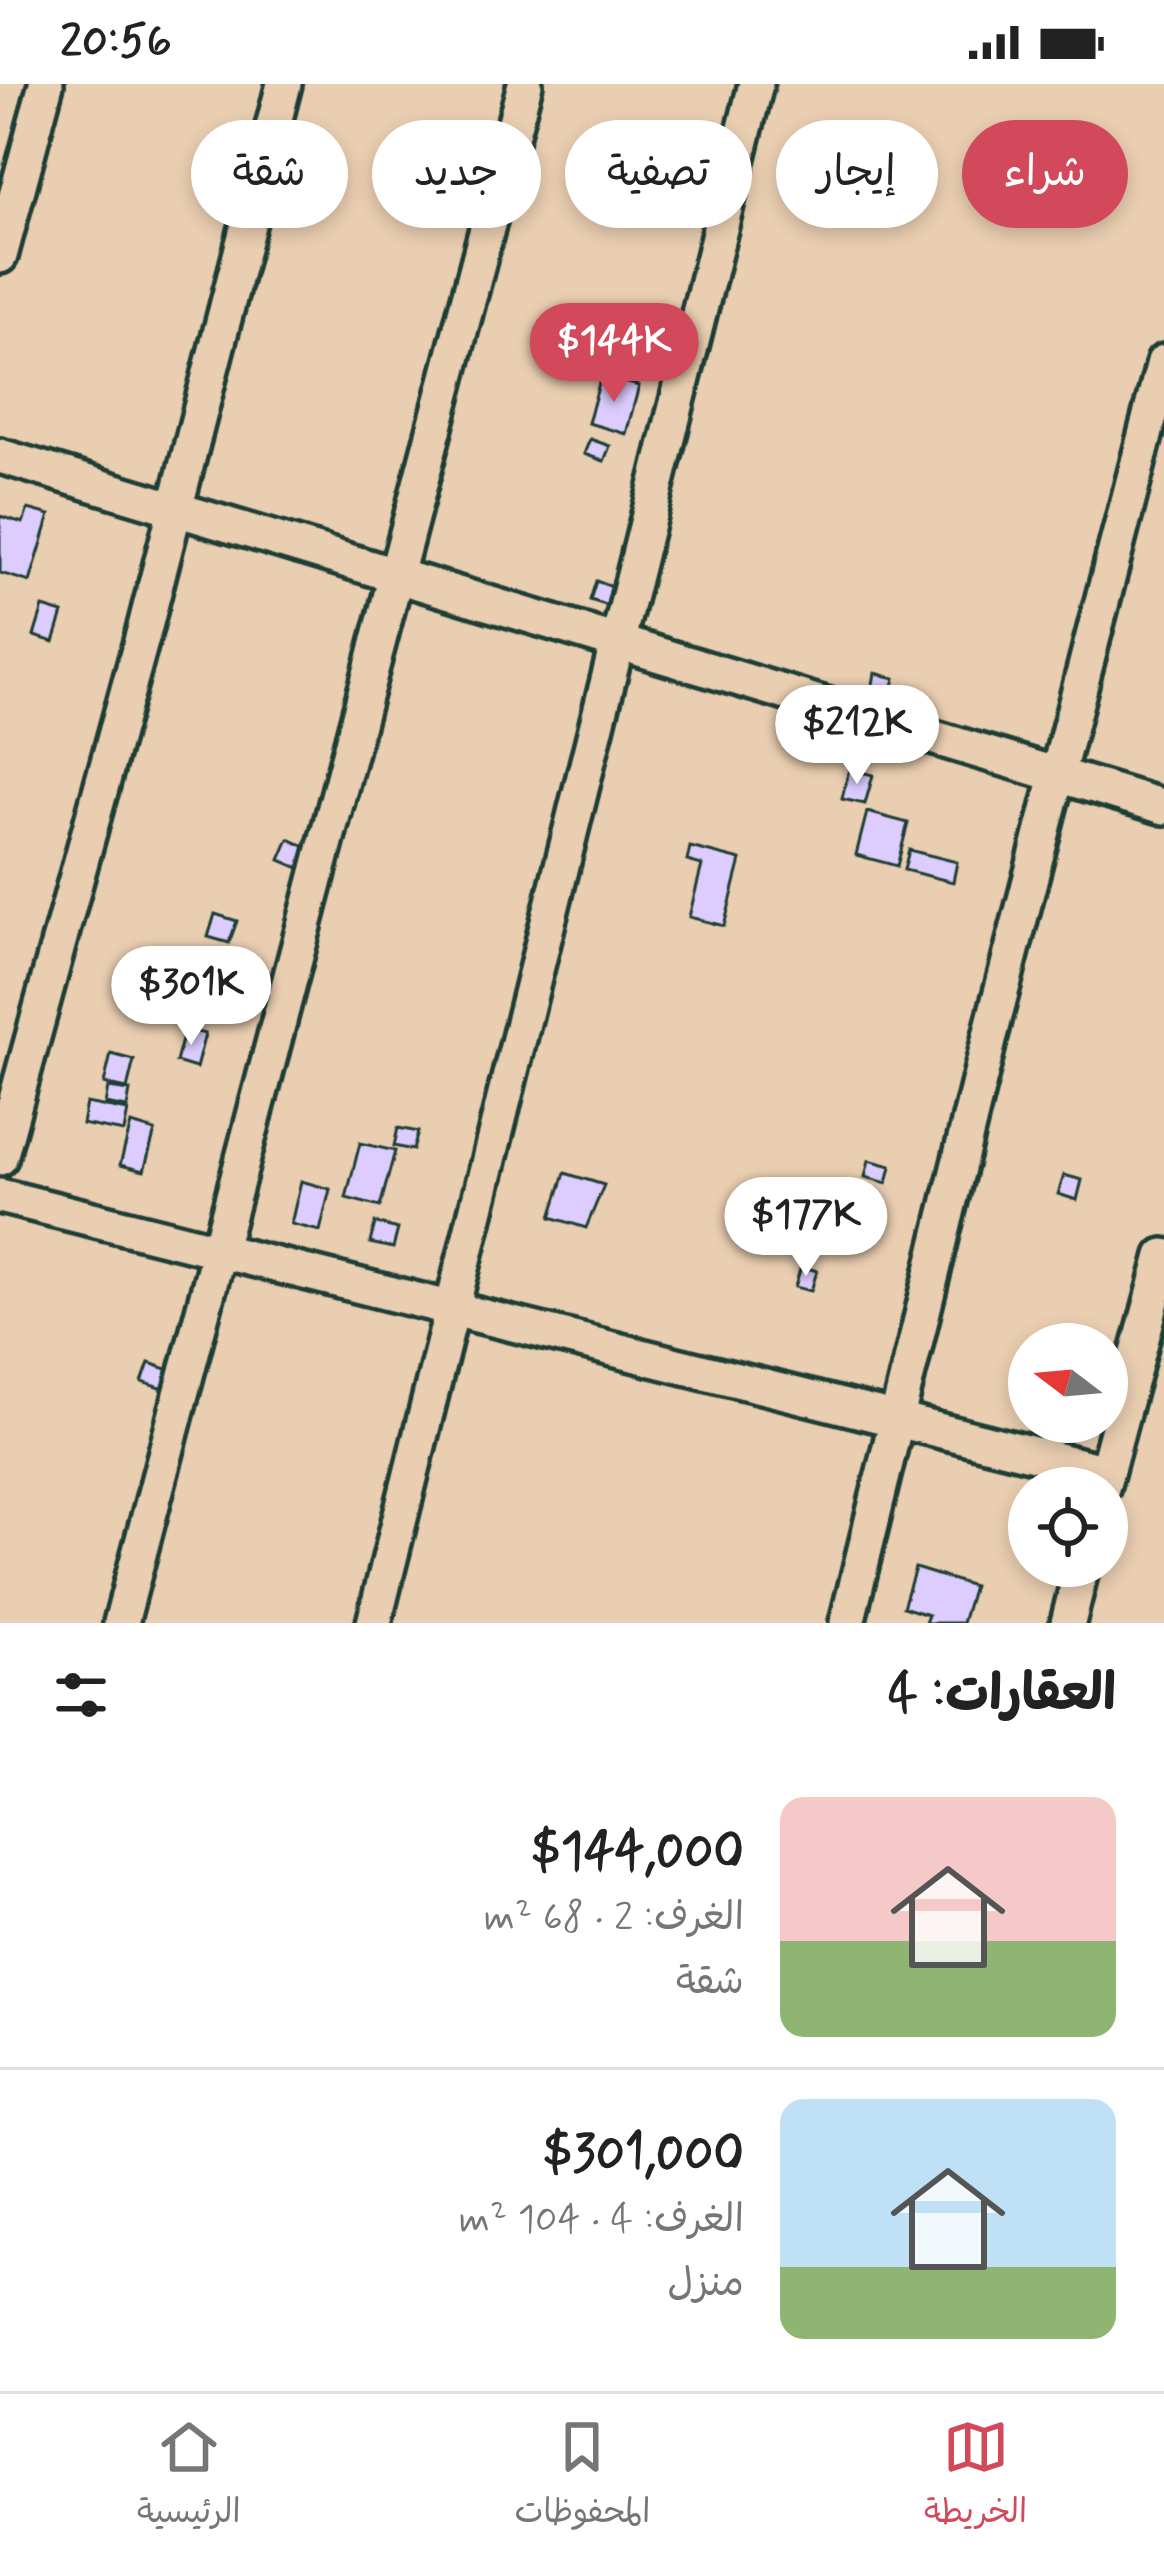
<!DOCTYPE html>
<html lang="ar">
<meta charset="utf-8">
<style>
body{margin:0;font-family:Mynerve,"Playpen Sans Arabic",sans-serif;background:#f6f6f6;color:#222;direction:rtl;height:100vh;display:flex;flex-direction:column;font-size:45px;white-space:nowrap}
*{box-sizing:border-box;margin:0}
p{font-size:39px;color:#767676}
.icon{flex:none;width:66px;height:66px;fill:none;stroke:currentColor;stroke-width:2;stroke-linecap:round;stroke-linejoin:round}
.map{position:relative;height:1539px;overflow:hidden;direction:ltr}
.details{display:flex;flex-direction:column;background:#fff;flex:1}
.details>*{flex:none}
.hud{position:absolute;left:36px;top:36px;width:1092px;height:108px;direction:rtl;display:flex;gap:24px}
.needle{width:78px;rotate:286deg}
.tools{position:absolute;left:1008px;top:1239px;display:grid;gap:24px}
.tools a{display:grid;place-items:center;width:120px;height:120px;border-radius:50%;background:#fff;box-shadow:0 6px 18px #0003;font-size:60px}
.price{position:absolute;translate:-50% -102px;padding:0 27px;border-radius:42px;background:#fff;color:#222;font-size:39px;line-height:78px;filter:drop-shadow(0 3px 6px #0008)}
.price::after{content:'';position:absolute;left:50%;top:72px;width:36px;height:27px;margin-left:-18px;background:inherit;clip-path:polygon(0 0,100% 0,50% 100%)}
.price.on{background:#d1495b;color:#fff}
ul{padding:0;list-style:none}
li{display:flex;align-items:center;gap:36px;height:300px;padding:0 48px}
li+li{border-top:3px solid #e0e0e0}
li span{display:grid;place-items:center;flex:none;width:336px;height:240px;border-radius:24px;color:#555}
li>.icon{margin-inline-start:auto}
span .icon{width:144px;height:144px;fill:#fffc;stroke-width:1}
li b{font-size:51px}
h2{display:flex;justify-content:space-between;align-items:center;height:144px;padding:0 48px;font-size:51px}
.chip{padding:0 42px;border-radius:54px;background:#fff;box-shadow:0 6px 18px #0003;font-size:42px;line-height:108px}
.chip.on{background:#d1495b;color:#fff}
.status{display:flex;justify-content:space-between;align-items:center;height:84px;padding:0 60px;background:#fff;direction:ltr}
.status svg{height:33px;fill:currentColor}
.tabs{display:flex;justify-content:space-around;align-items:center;height:168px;border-top:3px solid #e0e0e0;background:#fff;font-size:33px;color:#767676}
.tabs a{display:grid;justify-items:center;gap:6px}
.tabs .on{color:#d1495b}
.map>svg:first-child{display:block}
.building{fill:#ddcdff;stroke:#1f3d34;stroke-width:3}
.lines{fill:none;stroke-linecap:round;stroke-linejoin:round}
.street-casing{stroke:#1f3d34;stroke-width:42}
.street{stroke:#eaceb1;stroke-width:33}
</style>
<div class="status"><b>20:56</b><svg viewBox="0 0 49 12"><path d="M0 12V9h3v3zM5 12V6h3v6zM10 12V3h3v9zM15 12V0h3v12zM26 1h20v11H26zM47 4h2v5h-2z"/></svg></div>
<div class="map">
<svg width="1164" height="1539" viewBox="0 0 1164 1539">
<rect width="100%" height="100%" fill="#eaceb1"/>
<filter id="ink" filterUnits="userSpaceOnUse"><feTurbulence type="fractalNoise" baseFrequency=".00833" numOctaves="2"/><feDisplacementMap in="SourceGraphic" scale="24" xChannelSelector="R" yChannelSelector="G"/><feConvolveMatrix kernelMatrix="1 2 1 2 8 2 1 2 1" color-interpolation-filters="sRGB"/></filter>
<g filter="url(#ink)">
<!-- building -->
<g class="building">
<polygon points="585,271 605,279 598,295 578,287"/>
<polygon points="601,292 639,302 626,350 588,339"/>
<polygon points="590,355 610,362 604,377 584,370"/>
<polygon points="28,425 50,431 30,498 0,489 0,432 23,439"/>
<polygon points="596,497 618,505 612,523 590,516"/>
<polygon points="43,523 63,529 54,558 34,552"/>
<polygon points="875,589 895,594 891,610 872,606"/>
<polygon points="849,685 873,691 865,720 842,715"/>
<polygon points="867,728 908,739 897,782 856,771"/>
<polygon points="289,755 308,764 299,784 280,776"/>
<polygon points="690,763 741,776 724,842 689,833 702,781 687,777"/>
<polygon points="909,766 957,778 953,798 904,786"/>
<polygon points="215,830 237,837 229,859 208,853"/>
<polygon points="185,945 205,950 196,984 176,978"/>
<polygon points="111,970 134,976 127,1005 104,1000"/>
<polygon points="108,1004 130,1007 127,1024 105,1020"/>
<polygon points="86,1019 128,1027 124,1048 82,1040"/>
<polygon points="131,1040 155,1047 144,1087 120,1081"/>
<polygon points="398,1044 418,1048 413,1066 394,1062"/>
<polygon points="360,1059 395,1067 380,1123 346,1114"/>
<polygon points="869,1076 891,1082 887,1099 865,1093"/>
<polygon points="565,1089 604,1101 586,1144 551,1133"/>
<polygon points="1064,1091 1082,1096 1077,1116 1058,1110"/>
<polygon points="301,1097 330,1105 320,1147 291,1140"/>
<polygon points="375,1139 398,1145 393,1164 370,1159"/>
<polygon points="801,1182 817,1187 811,1207 795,1203"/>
<polygon points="149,1279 170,1286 164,1305 142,1298"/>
<polygon points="915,1484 973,1502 962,1539 925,1539 928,1531 903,1523"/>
</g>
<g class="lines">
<defs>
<g id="street">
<polyline points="0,172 46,0"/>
<polyline points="0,372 1164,723"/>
<polyline points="0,1074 145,543 284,0"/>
<polyline points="0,1112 1106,1388"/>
<polyline points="1102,1404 1164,1172"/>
<polyline points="121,1539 525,0"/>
<polyline points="374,1539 756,0"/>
<polyline points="847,1539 996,928 1164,278"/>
<polyline points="1068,1539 1082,1482"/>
</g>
</defs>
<!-- street casing -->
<use href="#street" class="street-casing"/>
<!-- street -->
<use href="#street" class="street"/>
</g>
</g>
</svg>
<div class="tools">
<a><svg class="needle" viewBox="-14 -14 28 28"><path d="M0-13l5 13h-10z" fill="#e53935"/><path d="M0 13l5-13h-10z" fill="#767676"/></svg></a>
<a><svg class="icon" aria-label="locate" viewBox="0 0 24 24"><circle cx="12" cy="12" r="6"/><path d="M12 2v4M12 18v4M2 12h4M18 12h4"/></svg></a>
</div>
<b class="price on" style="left:614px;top:321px">$144K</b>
<b class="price" style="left:857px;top:703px">$212K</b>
<b class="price" style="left:191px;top:964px">$301K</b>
<b class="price" style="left:806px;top:1195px">$177K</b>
<div class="hud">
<a class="chip on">شراء</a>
<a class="chip">إيجار</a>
<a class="chip">تصفية</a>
<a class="chip">جديد</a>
<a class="chip">شقة</a>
</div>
</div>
<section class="details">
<h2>العقارات: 4<svg class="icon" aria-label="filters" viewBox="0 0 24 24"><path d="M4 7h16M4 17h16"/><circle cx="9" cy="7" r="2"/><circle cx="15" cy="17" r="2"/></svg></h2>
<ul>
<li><span style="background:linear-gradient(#f6c9c9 60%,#8fb573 0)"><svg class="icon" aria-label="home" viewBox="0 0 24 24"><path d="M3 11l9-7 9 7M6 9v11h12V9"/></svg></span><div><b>$144,000</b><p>الغرف: 2 · 68 m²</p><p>شقة</p></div></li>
<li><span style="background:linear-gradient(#bfe0f5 70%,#8fb573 0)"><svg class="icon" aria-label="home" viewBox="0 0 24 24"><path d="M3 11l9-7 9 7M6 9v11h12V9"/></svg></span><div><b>$301,000</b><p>الغرف: 4 · 104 m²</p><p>منزل</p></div></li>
</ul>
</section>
<nav class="tabs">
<a class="on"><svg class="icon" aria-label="map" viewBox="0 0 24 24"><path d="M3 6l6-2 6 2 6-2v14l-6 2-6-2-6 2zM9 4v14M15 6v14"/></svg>الخريطة</a>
<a><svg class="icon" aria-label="saved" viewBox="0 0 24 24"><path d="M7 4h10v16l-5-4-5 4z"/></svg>المحفوظات</a>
<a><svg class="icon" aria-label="home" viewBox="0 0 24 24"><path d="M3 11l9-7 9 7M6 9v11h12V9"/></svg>الرئيسية</a>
</nav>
